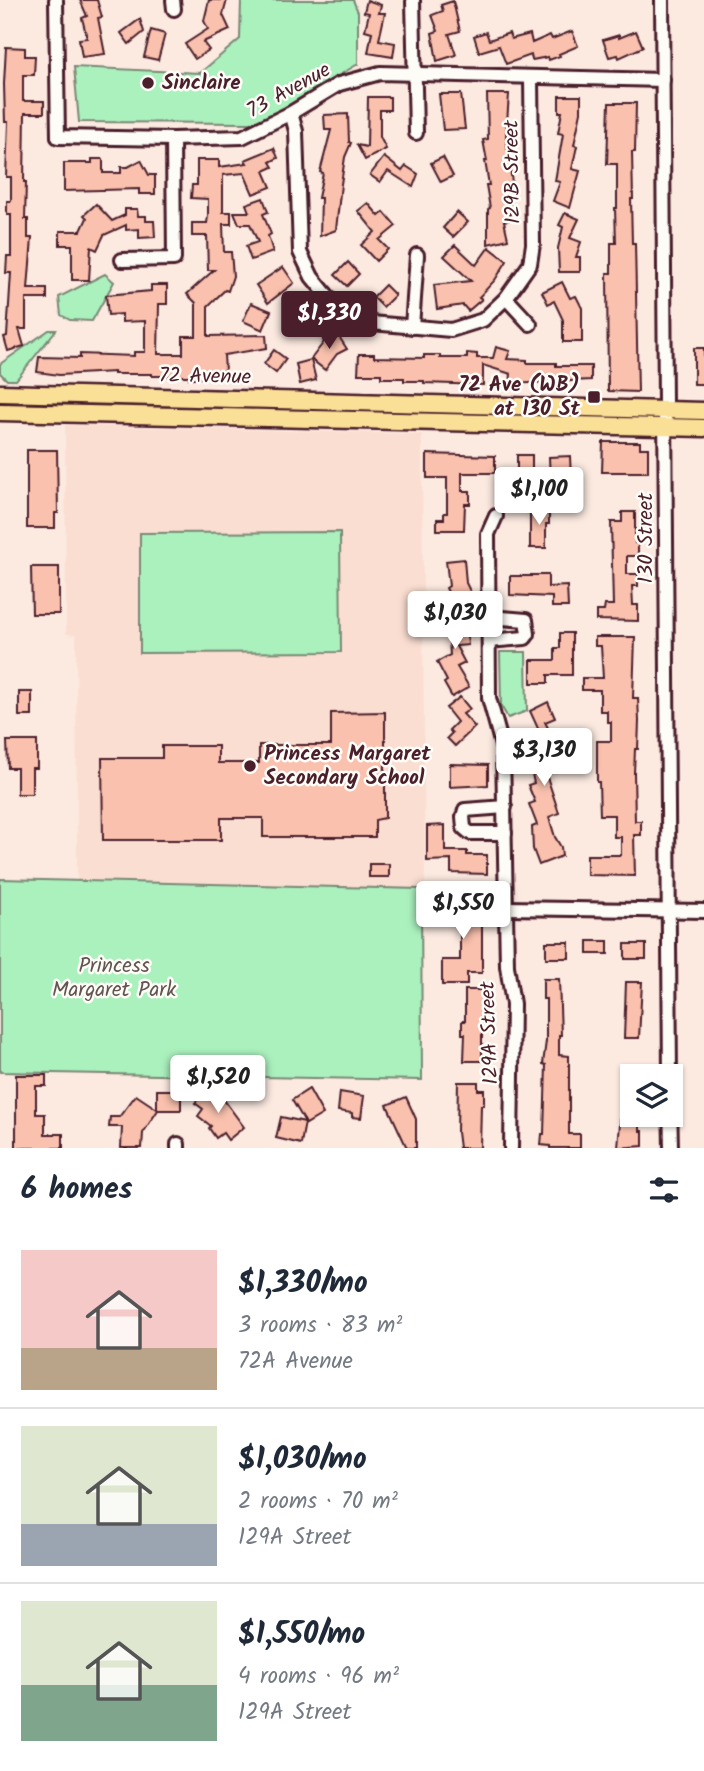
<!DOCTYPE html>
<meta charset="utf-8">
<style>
body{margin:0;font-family:Kalam,sans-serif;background:#f2f2f3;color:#1f2937;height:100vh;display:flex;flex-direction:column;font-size:26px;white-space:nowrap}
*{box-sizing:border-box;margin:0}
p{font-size:23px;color:#747a83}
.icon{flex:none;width:38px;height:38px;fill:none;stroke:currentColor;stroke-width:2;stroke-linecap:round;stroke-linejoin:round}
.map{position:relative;height:1148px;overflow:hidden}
.details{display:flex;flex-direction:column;background:#fff;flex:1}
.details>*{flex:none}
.fabs{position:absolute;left:620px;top:1064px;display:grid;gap:14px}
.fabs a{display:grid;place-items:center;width:63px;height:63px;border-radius:0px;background:#fff;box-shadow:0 2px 5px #0004;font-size:35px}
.price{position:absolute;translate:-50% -60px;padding:0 16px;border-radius:7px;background:#fff;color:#222;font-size:23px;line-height:46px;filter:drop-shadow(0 2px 4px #0008)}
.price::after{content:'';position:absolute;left:50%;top:42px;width:21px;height:16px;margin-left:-10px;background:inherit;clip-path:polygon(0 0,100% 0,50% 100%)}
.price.current{background:#4a1f2b;color:#fff}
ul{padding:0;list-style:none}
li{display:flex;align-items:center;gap:21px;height:175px;padding:0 21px}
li+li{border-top:2px solid #e0e1e3}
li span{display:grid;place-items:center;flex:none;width:196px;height:140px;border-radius:0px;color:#555}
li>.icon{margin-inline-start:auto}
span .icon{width:84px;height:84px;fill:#fffc;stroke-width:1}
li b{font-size:30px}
h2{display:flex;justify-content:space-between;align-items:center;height:84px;padding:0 21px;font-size:30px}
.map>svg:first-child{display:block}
.built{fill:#fbded2}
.green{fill:#abf1be;stroke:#7a8874;stroke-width:2}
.building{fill:#f9c1ae;stroke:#4a1f2b;stroke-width:2}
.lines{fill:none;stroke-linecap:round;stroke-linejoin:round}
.minor-casing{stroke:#4a1f2b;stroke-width:18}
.major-casing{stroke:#4a1f2b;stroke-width:21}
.minor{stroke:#fdfcf7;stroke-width:12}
.major{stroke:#fadf96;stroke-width:16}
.poi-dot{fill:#4a1f2b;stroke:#fdfcf7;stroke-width:2.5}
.labels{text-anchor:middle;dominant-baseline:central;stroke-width:5;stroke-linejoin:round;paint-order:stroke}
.poi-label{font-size:21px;font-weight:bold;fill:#4a1f2b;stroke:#fdfcf7;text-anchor:start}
.street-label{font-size:21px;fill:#4a1f2b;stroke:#fdfcf7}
.park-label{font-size:21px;fill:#625450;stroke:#fdfcf7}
</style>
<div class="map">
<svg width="704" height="1148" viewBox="0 0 704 1148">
<rect width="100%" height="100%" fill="#fceae1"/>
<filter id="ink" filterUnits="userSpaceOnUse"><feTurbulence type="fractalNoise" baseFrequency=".0143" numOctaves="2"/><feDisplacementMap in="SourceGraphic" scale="14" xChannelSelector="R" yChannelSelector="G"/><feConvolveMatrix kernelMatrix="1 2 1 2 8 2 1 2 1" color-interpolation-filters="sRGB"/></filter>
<g filter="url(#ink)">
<!-- built -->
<polygon class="built" points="65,425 422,434 425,889 77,880 76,635 66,634"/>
<!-- green -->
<g class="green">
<polygon points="241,0 353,0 358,12 358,64 267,118 251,123 79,122 74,67 200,73 240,39"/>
<polygon points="105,274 114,282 92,321 70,320 61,315 59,297"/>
<polygon points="49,330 56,330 16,380 7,380 0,373 0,364"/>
<polygon points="340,532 341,652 140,653 140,533"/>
<polygon points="500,652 526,652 527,711 508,718 501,706"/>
<polygon points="0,879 421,889 422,1080 0,1072"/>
</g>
<!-- building -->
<g class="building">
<polygon points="80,0 97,0 102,17 98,18 105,54 82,57 79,39 87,38 82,18 87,16"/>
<polygon points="209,0 227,0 223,15 230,30 203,42 209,50 195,59 185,44 208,29 204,21"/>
<polygon points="367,0 381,5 379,13 385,13 379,40 395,43 393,57 368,53 372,32 365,30 369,13 364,12"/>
<polygon points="453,1 460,31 449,34 456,55 437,61 432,33 438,31 432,15 443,11 441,5"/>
<polygon points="140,19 144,32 129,44 121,33"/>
<polygon points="151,30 165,34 158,60 144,57"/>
<polygon points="572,31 578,46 559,54 560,56 549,60 548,57 532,60 531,55 506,64 499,46 479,52 474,36 486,32 489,40 509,33 511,39 530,34 532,43 550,35 552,39"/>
<polygon points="636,31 643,47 619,58 618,55 609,57 603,40 619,35 619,38"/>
<polygon points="6,47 25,48 25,56 35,56 34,75 23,75 23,101 44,101 44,113 25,113 24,182 26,182 25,219 28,219 28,238 32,238 28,289 47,289 47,299 26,299 26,329 19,329 24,346 8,351 4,337 7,336 11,273 6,273 7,256 11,256 11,215 7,215 7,201 11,201 11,177 6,177 8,122 5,122 4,84"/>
<polygon points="439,94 461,94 465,129 443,130"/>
<polygon points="487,94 509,94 506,137 514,198 510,199 510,220 504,221 508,239 488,244 488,209 490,208 486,185 489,185 485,161 487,161 483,140 488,139"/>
<polygon points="559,96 581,96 581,112 574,145 577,146 572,169 580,171 570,208 553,201 560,182 555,181 563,134 558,133 562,112 559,112"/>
<polygon points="368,97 390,97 390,110 380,110 380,137 386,149 365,160 357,145 367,147"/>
<polygon points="609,103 636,103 635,152 632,152 633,199 631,199 632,243 635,243 638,392 608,391 607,273 611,273 611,243 616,243 615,208 617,208 617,164 607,164"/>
<polygon points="348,114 349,142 351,143 345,157 341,184 336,230 320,236 321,198 318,198 323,173 320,172 331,130 325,130 324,115"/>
<polygon points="274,148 278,158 270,162 273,167 264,171 271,187 253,194 244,173 223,175 223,212 231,212 231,224 223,224 224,252 231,252 233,276 228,291 225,290 208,306 208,336 266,335 267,348 224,355 225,371 201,371 201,378 189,378 189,376 152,376 152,374 114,374 114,372 59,375 37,372 39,357 80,358 80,354 134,356 134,352 145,352 145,321 122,322 122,314 108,315 106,295 151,291 151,285 167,285 167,304 159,304 158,354 183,354 183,336 196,336 196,303 187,294 214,270 208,270 207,236 192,236 192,223 207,223 208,216 208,199 191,198 192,185 197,185 197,160 219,160 219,167 247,163 245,160"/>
<polygon points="384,157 402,171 406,166 418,174 413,187 388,171 380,182 370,175"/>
<polygon points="443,157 453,176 441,182 431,163"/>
<polygon points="92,159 103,159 103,173 121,173 121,167 128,167 141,160 149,175 155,175 155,194 139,194 139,189 64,191 64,163 92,163"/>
<polygon points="263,198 268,212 263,214 271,234 268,236 273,252 251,260 246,246 258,242 250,224 239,224 234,212 249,212 246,204"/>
<polygon points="368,203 379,216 384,212 396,226 379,240 388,249 376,261 361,245 375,232 358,211"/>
<polygon points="96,204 112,221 125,215 125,209 137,209 138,216 146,216 146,221 154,221 155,237 139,238 139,229 126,230 126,225 104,235 97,250 91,247 89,280 72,280 72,245 60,245 60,231 81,231 87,218 84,215"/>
<polygon points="457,212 468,222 453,237 443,228"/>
<polygon points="565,213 579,219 570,238 581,242 576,257 580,257 580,272 559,272 558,248 563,227 559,225"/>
<polygon points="455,245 476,265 489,247 507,261 495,280 479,297 482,299 468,311 463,305 437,309 434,285 471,281 444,256"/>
<polygon points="348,262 359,274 347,286 335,275"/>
<polygon points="283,267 294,283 268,303 256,285"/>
<polygon points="562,282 570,298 576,296 582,308 582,342 563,342 563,320 554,301 548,304 542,292"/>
<polygon points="385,285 395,295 383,307 373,297"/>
<polygon points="251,303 271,311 263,330 243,321"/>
<polygon points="336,332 347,349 337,354 325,370 311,359 324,342 323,340"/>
<polygon points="496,347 510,351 507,359 527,360 527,363 556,363 556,366 591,366 591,380 510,384 511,374 483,365 483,385 424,383 424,381 404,381 404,378 381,378 381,374 358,374 359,354 374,354 374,357 424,358 424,355 440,355 440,358 467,358 467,353 477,354 477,358 493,358"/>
<rect x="694" y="348" width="10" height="36"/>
<polygon points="274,350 286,359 276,373 264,364"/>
<polygon points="311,360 316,380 300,384 296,364"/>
<polygon points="603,442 640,442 640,448 648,448 648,472 602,472"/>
<polygon points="27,450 57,450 58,513 55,513 55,528 27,528"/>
<polygon points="427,454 495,456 495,473 462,473 462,491 470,491 470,504 465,504 464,530 437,530 437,519 444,519 444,513 447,513 447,478 427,478"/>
<rect x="517" y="455" width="15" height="19"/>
<polygon points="570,456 571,479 550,480 549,457"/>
<polygon points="530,507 549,507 549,524 546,524 546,548 530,548"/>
<polygon points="622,512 635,512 635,543 638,543 638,556 627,556 627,574 638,574 638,586 632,586 633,605 638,605 638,621 596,620 596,611 604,611 605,605 613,605 611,522 622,522"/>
<polygon points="464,559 466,583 471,593 453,602 446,588 449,586 446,561"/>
<polygon points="31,567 59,567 59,614 32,614"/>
<polygon points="531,575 548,575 548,587 567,586 568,607 552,607 552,597 510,595 510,576 531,576"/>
<polygon points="456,604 465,615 468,645 456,646 465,663 457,667 469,687 452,697 444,683 447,681 437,662 450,655 448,626 440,618"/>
<polygon points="560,633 572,633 572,675 548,675 548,683 531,683 531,660 555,660 555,648 560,648"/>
<polygon points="595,637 635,637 633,698 638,698 639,721 638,749 635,749 634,773 635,821 641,821 641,835 634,835 635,876 587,875 587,855 621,855 621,837 614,837 614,815 600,815 599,782 597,782 597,741 611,741 611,722 607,722 607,711 600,711 600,690 582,690 582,678 603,678 601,646 595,646"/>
<rect x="19" y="692" width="13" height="24"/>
<polygon points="460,697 470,709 463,714 475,727 455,746 447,738 452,733 449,730 457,722 446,708"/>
<polygon points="548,702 555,718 545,722 557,746 554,747 560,770 546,774 559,813 549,817 555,837 561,847 562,856 539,865 533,849 532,827 537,825 529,804 535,802 528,785 534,783 529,760 534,759 529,748 536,744 534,739 541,735 530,711"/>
<polygon points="385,712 385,818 375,820 375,837 263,837 263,818 221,818 221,840 103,840 102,758 162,758 162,746 218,746 218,763 259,763 259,745 331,745 331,713"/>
<polygon points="7,741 37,741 37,768 32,768 32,794 17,794 17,768 8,768"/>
<polygon points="450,764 488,765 488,785 450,787"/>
<polygon points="445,825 445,851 467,851 467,855 487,855 487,874 451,873 451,860 427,861 427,826"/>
<rect x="369" y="864" width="20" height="13"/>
<polygon points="441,897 468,897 468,913 482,913 482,973 467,973 467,985 442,985 442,960 460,960 460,923 441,923"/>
<rect x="588" y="941" width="20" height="13"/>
<rect x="546" y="942" width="23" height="16"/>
<rect x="625" y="944" width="21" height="15"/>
<polygon points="543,979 559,979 561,1035 559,1035 559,1055 569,1056 569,1134 580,1134 580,1148 550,1148 550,1146 541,1145 542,1134 544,1134 546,1065 543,1064 546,1041 546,999 543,999"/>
<polygon points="626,982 642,982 639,1038 624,1038"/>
<polygon points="465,990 482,990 482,1061 464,1061 465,1034 462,1034 462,1021 465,1021"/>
<polygon points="16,1075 46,1075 46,1086 36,1086 36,1114 45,1114 45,1134 63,1134 63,1148 16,1148"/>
<polygon points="458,1082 478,1082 478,1090 484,1090 484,1105 481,1105 480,1148 459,1148 457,1132"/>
<polygon points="207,1087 224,1100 244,1127 228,1140 223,1133 216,1138 209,1128 211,1126 198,1116 203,1109 195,1103"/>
<polygon points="309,1089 323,1114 306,1124 305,1122 301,1144 276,1138 281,1117 305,1122 292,1100"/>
<polygon points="157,1090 181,1090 181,1110 158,1110 143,1133 142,1148 121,1148 122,1127 109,1127 110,1117 119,1117 136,1095 157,1109"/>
<polygon points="340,1092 364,1096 361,1118 352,1117 352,1113 338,1111"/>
<polygon points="406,1097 416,1119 416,1148 407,1148 387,1105"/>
<polygon points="622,1099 632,1100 632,1115 640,1115 640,1131 643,1131 643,1146 618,1148"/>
</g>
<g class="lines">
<defs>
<g id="minor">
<polyline points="56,0 58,137 173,139 242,137 291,113 339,84 380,73 663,80"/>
<polyline points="173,0 174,9"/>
<polyline points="413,0 416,133"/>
<polyline points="662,0 670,1076"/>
<polyline points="291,113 296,131 300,252 312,277 326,294 337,307 360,322 451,330 483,320 506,298 530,264 533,244 531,79"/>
<polyline points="122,260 174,259 173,139"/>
<polyline points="506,298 530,324"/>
<polyline points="304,317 326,294"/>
<polyline points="412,327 417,255"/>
<polyline points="496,516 488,534 489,698 503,749 507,966 513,1004 511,1148"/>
<polyline points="489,617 526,620 528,634 525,638 489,641"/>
<polyline points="505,807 465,810 463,817 464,828 470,833 505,833"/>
<polyline points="506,908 704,911"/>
<polyline points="670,1099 671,1148"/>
<polyline points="178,1148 178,1144"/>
</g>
<g id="major">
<polyline points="0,393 704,411"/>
<polyline points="0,412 704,428"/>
</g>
</defs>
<!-- minor casing -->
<use href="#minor" class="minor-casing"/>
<!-- major casing -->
<use href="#major" class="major-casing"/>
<!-- minor -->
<use href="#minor" class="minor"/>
<!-- major -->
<use href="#major" class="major"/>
</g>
</g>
<!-- markers -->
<g class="poi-dot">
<circle cx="148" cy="83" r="7"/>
<rect x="587" y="390" width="14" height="14" rx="3.5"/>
<circle cx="250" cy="766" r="7"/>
</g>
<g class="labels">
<!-- poi labels -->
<g class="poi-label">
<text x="162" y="83">Sinclaire</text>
<text x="580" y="385" text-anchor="end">72 Ave (WB)<tspan x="580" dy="24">at 130 St</tspan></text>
<text x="264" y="754">Princess Margaret<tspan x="264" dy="24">Secondary School</tspan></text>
</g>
<!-- street labels -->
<g class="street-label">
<text transform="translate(289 91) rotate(-29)">73 Avenue</text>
<text transform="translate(513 172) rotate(-91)">129B Street</text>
<text transform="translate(205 377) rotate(1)">72 Avenue</text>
<text transform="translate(646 538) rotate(-90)">130 Street</text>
<text transform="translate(490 1033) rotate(-92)">129A Street</text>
</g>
<!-- park labels -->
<g class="park-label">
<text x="114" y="966">Princess<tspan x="114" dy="24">Margaret Park</tspan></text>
</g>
</g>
</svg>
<div class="fabs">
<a><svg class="icon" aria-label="layers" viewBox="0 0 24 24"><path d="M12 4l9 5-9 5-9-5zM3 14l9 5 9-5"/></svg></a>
</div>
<b class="price current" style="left:329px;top:351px">$1,330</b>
<b class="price" style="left:539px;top:527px">$1,100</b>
<b class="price" style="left:455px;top:651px">$1,030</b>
<b class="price" style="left:544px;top:788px">$3,130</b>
<b class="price" style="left:463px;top:941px">$1,550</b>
<b class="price" style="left:218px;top:1115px">$1,520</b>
</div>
<section class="details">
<h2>6 homes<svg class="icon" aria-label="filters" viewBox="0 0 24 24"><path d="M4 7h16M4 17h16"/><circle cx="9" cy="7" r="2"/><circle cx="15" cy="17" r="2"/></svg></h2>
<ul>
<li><span style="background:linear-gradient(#f6c9c9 70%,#b9a48a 0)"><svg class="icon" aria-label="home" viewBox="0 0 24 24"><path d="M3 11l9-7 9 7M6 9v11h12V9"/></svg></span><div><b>$1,330/mo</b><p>3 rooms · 83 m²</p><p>72A Avenue</p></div></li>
<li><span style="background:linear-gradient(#dfe7d0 70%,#9aa5b1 0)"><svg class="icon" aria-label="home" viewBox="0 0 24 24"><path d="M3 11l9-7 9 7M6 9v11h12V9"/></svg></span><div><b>$1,030/mo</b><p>2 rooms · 70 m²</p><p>129A Street</p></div></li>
<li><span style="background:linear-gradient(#dfe7d0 60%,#7fa58c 0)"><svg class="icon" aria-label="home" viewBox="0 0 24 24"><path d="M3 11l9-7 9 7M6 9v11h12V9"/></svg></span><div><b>$1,550/mo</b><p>4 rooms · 96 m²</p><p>129A Street</p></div></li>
</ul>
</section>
